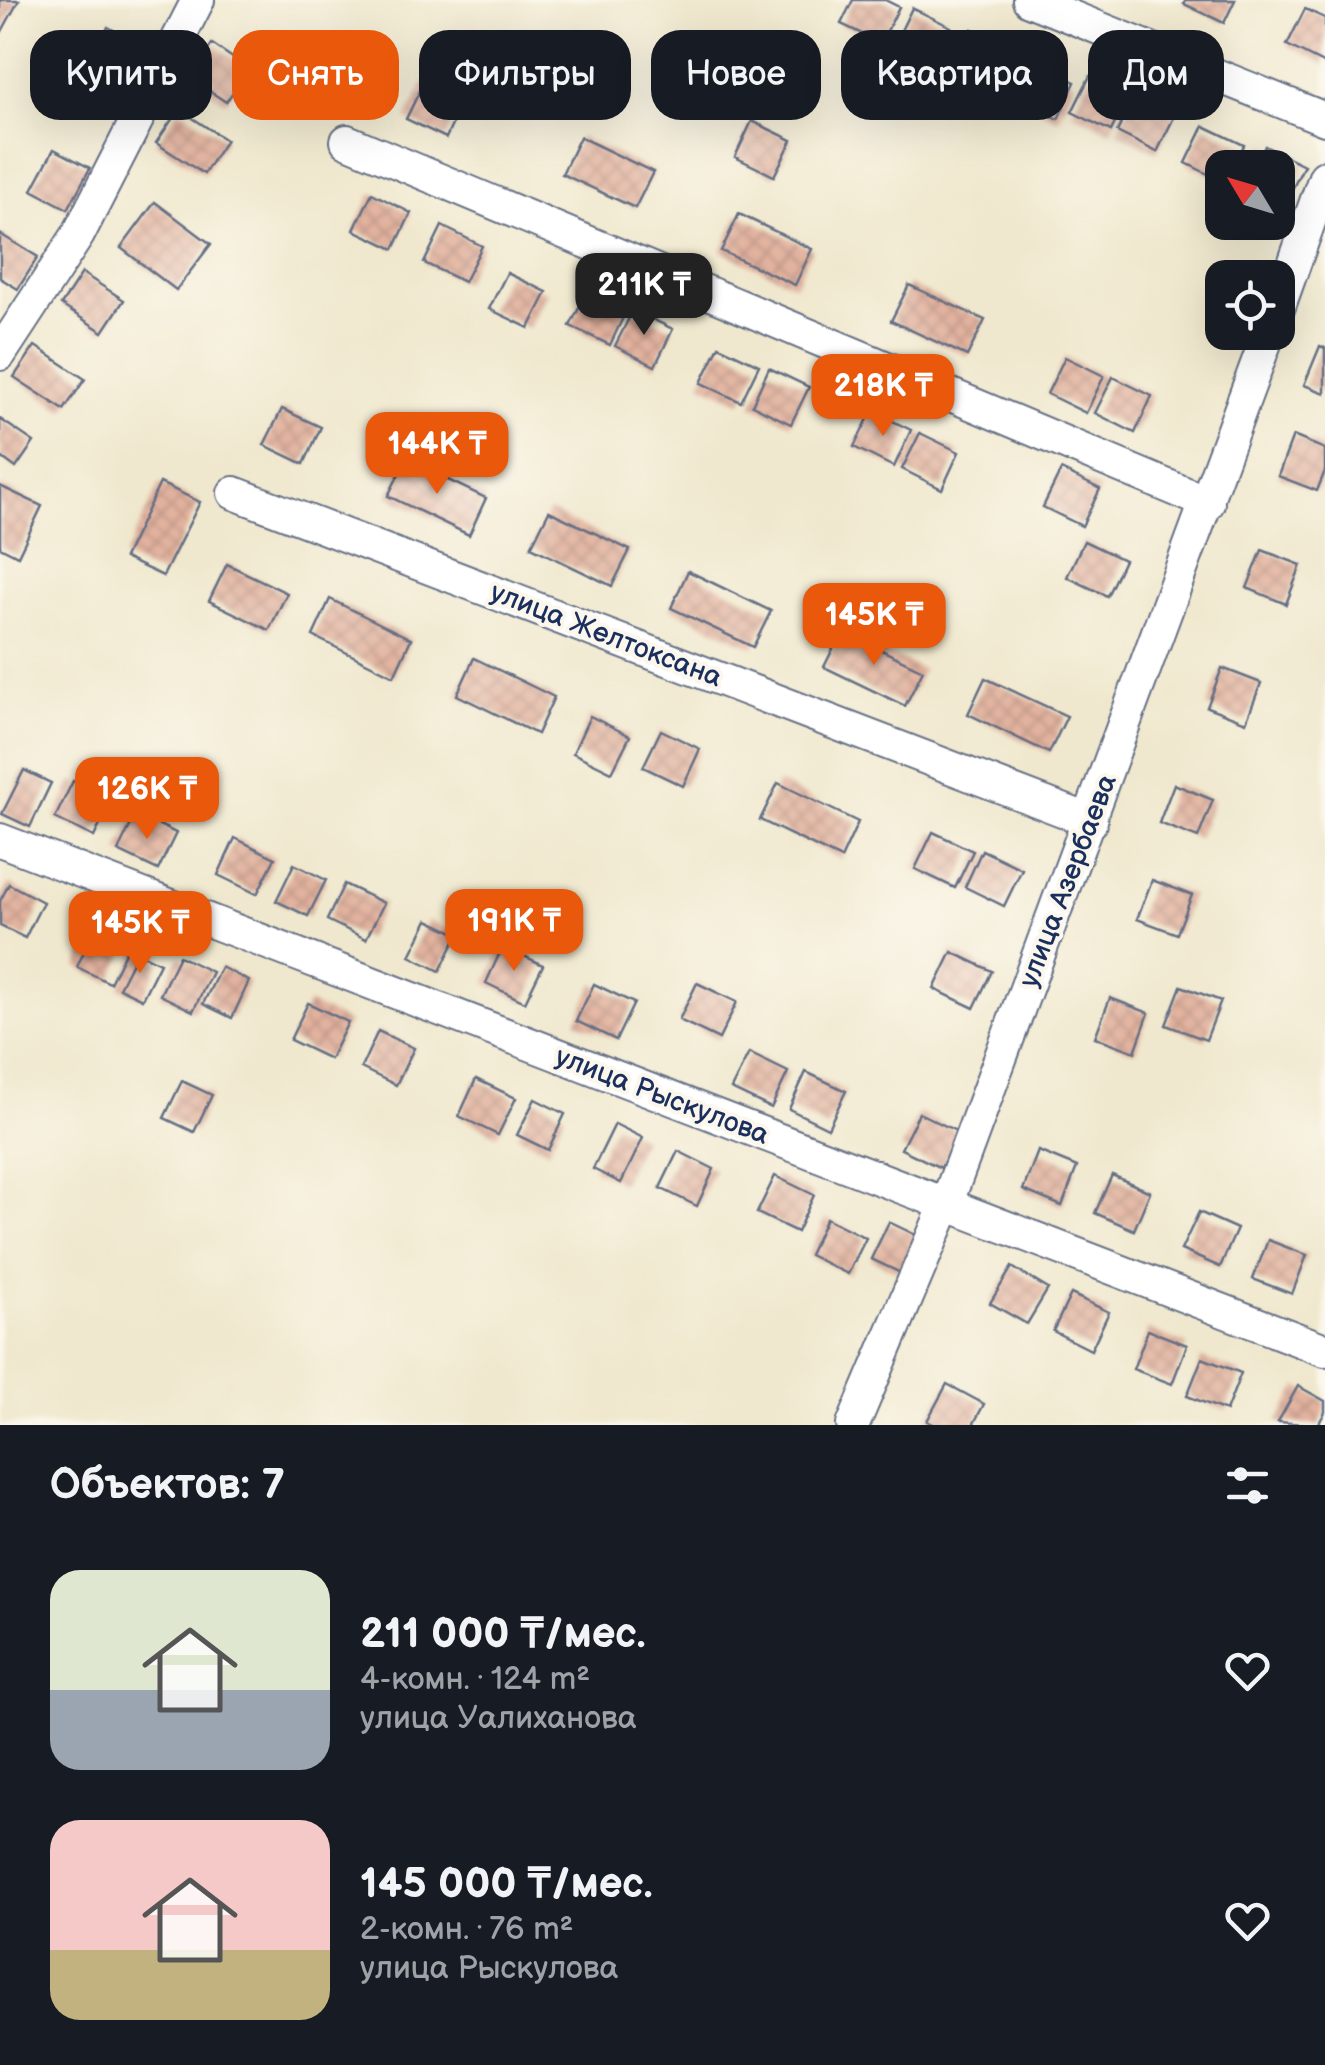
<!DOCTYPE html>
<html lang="ru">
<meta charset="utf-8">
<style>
body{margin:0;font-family:"Balsamiq Sans",sans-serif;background:#242831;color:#f1f3f6;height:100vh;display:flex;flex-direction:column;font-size:38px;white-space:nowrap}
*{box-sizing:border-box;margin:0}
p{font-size:32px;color:#9ea1a6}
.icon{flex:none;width:55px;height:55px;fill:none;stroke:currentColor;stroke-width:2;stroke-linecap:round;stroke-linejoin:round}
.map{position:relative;height:1425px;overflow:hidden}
.panel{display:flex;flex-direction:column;background:#171b24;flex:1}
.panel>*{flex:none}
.top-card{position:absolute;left:30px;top:30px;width:1265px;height:90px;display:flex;gap:20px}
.needle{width:65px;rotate:308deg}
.buttons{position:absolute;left:1205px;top:150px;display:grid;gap:20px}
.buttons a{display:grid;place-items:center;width:90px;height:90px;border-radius:20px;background:#171b24;box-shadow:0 10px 40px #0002;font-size:50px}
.price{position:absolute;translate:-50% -85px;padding:0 22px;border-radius:20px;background:#ea580c;color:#fff;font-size:32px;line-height:65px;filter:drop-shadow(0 2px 5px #0008)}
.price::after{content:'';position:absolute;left:50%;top:60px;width:30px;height:22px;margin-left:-15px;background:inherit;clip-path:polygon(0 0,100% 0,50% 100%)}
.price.selected{background:#222;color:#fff}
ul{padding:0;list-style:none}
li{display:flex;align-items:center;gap:30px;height:250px;padding:0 50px}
li span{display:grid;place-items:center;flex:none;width:280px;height:200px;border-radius:30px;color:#555}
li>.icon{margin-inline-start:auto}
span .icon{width:120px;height:120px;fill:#fffc;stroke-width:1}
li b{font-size:42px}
h2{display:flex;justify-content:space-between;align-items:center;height:120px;padding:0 50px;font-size:42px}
.pill{padding:0 35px;border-radius:30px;background:#171b24;box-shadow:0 10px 40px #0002;font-size:35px;line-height:90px}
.pill.selected{background:#ea580c;color:#fff}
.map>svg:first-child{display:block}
.building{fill:url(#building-cross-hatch)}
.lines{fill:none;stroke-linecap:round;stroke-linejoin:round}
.minor-casing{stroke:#667085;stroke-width:36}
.minor{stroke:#fff;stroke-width:32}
.labels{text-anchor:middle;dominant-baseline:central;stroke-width:8;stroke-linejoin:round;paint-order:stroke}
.street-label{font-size:28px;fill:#1b2f5e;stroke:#fbf7ec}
</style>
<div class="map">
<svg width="1325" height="1425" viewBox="0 0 1325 1425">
<defs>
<pattern id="building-cross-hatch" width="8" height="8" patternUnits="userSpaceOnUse" patternTransform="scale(2.5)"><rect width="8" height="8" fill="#e2b29e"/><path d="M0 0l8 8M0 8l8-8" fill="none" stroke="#c1998a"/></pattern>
</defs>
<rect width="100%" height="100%" fill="#fbf7ec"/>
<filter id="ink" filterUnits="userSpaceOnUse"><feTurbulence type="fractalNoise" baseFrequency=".01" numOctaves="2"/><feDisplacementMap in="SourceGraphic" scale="20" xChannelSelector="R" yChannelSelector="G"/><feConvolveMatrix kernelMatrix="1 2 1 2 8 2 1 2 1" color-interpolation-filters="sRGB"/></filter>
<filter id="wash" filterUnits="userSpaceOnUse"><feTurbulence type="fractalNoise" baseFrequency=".0048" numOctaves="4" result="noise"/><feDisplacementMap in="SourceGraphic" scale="40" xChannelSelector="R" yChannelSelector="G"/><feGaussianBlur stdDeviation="2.25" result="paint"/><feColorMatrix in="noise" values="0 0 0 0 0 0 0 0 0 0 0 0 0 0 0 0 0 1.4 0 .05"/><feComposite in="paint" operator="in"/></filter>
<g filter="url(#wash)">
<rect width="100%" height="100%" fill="#f0e8ce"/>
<g id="blocks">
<!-- building -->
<g class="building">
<polygon points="0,0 19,0 0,35"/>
<polygon points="853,0 885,0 899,7 881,43 841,24"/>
<polygon points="1186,0 1235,0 1224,23 1184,4"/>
<polygon points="912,8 951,27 934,64 894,45"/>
<polygon points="1305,9 1325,18 1325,64 1287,45"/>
<polygon points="108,27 144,46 125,82 89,64"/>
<polygon points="972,29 1009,46 991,83 954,65"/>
<polygon points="212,44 249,69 226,102 190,78"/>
<polygon points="1036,63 1075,82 1058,119 1018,100"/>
<polygon points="1090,76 1129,95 1111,131 1072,112"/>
<polygon points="424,82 463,101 446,138 406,119"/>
<polygon points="1135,96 1175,115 1157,152 1117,132"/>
<polygon points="179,109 226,140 204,174 156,143"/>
<polygon points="752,121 792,140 774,176 735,157"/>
<polygon points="1204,126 1244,145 1233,168 1222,168 1222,181 1186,163"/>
<polygon points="580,137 653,172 635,208 562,174"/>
<polygon points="1265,146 1304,165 1286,202 1278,198 1278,168 1254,168"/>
<polygon points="54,149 90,168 68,209 32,190"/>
<polygon points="372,193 411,213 394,249 354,230"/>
<polygon points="155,202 211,244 176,290 121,248"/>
<polygon points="739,214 812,249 795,285 721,251"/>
<polygon points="442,226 482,246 464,282 424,263"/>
<polygon points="0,234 38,257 18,289 0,278"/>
<polygon points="82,273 124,300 103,332 61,305"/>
<polygon points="507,273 547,292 529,328 489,309"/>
<polygon points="909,285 985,320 967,356 891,321"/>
<polygon points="588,290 627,309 610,345 570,326"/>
<polygon points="633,310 673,329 655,366 615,346"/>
<polygon points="35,346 85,379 64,410 14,377"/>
<polygon points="719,346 759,365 741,402 701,383"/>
<polygon points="1320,346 1325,348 1325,393 1304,385"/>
<polygon points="1065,357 1104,376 1086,413 1047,394"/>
<polygon points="769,368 809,387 791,424 752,405"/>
<polygon points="1113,377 1152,396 1135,433 1095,413"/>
<polygon points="282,409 321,427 304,464 264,445"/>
<polygon points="872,411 911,430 894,467 854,447"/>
<polygon points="0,419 34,442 16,468 0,456"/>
<polygon points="920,433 959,452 942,489 902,469"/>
<polygon points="1293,436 1325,449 1325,471 1317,491 1278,476"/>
<polygon points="406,460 486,498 469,535 388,496"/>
<polygon points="1061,470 1100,489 1082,526 1043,507"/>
<polygon points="160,483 200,502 163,576 124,558"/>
<polygon points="0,486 42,506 18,556 0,547"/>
<polygon points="549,511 630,550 612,586 531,547"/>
<polygon points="1084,541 1124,560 1107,596 1067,577"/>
<polygon points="1262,550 1301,565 1286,604 1247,588"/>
<polygon points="227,564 287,593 269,630 209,601"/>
<polygon points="688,571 771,611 753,647 671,608"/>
<polygon points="330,599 411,639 394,676 313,636"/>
<polygon points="842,631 923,670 905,706 824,667"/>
<polygon points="474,658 554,697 537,734 457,695"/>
<polygon points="1222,668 1261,683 1246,722 1207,707"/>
<polygon points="985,678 1067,716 1049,753 968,714"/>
<polygon points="590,716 630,736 612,772 573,753"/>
<polygon points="661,730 700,749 683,786 643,767"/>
<polygon points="24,770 51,783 30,827 2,814"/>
<polygon points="73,781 112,800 94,837 55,818"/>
<polygon points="778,783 858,822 841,859 760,820"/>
<polygon points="1174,784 1213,800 1198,838 1159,823"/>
<polygon points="136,814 176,833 158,870 118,851"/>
<polygon points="933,832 973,851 955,888 915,869"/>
<polygon points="235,838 275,858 257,894 218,875"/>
<polygon points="982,850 1022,869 1004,906 965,887"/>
<polygon points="294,864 326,880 308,916 276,901"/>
<polygon points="1152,880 1192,895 1177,934 1137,919"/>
<polygon points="9,884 43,902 25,938 0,926 0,901"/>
<polygon points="344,884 384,903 366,939 327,920"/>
<polygon points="428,920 458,934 440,971 410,956"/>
<polygon points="94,930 128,946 110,983 77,967"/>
<polygon points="503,946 543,965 525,1002 486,983"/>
<polygon points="137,952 160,963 142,999 119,988"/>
<polygon points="952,952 992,971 974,1008 934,989"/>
<polygon points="179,956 212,972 193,1011 160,995"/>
<polygon points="221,967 249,981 232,1018 203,1004"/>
<polygon points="697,983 737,1002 719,1039 679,1020"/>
<polygon points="594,984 634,1003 616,1040 576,1021"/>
<polygon points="1181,986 1221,1001 1206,1040 1166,1025"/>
<polygon points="1110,998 1149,1013 1135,1052 1095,1037"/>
<polygon points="308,1003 348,1022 330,1059 290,1040"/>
<polygon points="378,1031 414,1048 396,1085 361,1068"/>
<polygon points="749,1053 788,1072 771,1108 731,1089"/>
<polygon points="806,1072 846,1091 828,1128 789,1109"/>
<polygon points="476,1079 516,1098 498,1135 459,1116"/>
<polygon points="182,1081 212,1095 194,1132 164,1118"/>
<polygon points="535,1099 565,1114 548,1150 517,1135"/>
<polygon points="919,1113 958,1132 941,1168 901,1149"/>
<polygon points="615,1124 643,1138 621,1183 593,1169"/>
<polygon points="678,1151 714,1169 697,1206 660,1188"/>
<polygon points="1038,1151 1077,1167 1062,1206 1023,1190"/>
<polygon points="1112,1175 1150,1192 1134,1230 1095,1213"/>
<polygon points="775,1176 814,1195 797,1232 757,1213"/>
<polygon points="1199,1212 1237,1229 1220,1267 1181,1250"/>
<polygon points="826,1218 866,1238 848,1274 809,1255"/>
<polygon points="889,1222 922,1238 905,1275 871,1259"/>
<polygon points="1268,1240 1307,1255 1292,1294 1253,1279"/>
<polygon points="1012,1267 1048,1289 1027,1324 990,1303"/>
<polygon points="1071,1294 1109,1312 1091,1350 1053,1331"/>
<polygon points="1148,1330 1187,1345 1172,1384 1133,1369"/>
<polygon points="1202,1358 1241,1373 1226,1411 1187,1396"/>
<polygon points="947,1384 984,1404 973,1425 935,1425 927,1421"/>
<polygon points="1298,1386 1325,1401 1325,1412 1318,1425 1278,1422"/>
</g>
</g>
</g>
<g filter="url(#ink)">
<use href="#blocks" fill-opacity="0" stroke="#667085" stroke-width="2.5"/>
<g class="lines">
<defs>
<g id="minor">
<polyline points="1029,0 1325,119"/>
<polyline points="347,141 1208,503"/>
<polyline points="1278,309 1325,177"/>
<polyline points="0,354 78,235 198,0"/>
<polyline points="234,493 1091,821"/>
<polyline points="0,840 1325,1350"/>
<polyline points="853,1425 946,1205 1269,332"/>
</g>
</defs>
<!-- minor casing -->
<use href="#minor" class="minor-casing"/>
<!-- minor -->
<use href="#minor" class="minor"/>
</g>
</g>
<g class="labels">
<!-- street labels -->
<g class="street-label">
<text transform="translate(606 635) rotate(21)">улица Желтоксана</text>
<text transform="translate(1068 881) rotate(-69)">улица Азербаева</text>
<text transform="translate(662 1096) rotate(21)">улица Рыскулова</text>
</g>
</g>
</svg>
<div class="buttons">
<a><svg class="needle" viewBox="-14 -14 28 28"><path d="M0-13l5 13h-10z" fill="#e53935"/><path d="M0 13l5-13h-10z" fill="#9ea1a6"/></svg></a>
<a><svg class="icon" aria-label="locate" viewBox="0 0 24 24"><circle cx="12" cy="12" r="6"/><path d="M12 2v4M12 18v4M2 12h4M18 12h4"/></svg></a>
</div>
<b class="price selected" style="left:644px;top:338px">211K ₸</b>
<b class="price" style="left:883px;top:439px">218K ₸</b>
<b class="price" style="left:437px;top:497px">144K ₸</b>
<b class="price" style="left:874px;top:668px">145K ₸</b>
<b class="price" style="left:147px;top:842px">126K ₸</b>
<b class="price" style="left:514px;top:974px">191K ₸</b>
<b class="price" style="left:140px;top:976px">145K ₸</b>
<div class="top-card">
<a class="pill">Купить</a>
<a class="pill selected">Снять</a>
<a class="pill">Фильтры</a>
<a class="pill">Новое</a>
<a class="pill">Квартира</a>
<a class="pill">Дом</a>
</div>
</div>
<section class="panel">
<h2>Объектов: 7<svg class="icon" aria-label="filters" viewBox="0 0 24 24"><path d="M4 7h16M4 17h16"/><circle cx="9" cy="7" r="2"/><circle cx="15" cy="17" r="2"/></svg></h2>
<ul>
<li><span style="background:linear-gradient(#dfe7d0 60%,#9aa5b1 0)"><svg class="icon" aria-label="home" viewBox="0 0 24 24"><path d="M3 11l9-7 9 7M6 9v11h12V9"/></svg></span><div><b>211 000 ₸/мес.</b><p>4-комн. · 124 m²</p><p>улица Уалиханова</p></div><svg class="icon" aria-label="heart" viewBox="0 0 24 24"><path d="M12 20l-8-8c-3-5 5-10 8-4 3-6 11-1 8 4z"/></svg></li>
<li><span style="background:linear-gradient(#f6c9c9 65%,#c2b280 0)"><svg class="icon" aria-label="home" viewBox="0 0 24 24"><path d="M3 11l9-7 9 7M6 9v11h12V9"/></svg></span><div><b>145 000 ₸/мес.</b><p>2-комн. · 76 m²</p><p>улица Рыскулова</p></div><svg class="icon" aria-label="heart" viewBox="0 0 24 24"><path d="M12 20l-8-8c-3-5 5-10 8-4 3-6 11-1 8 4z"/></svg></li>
</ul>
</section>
